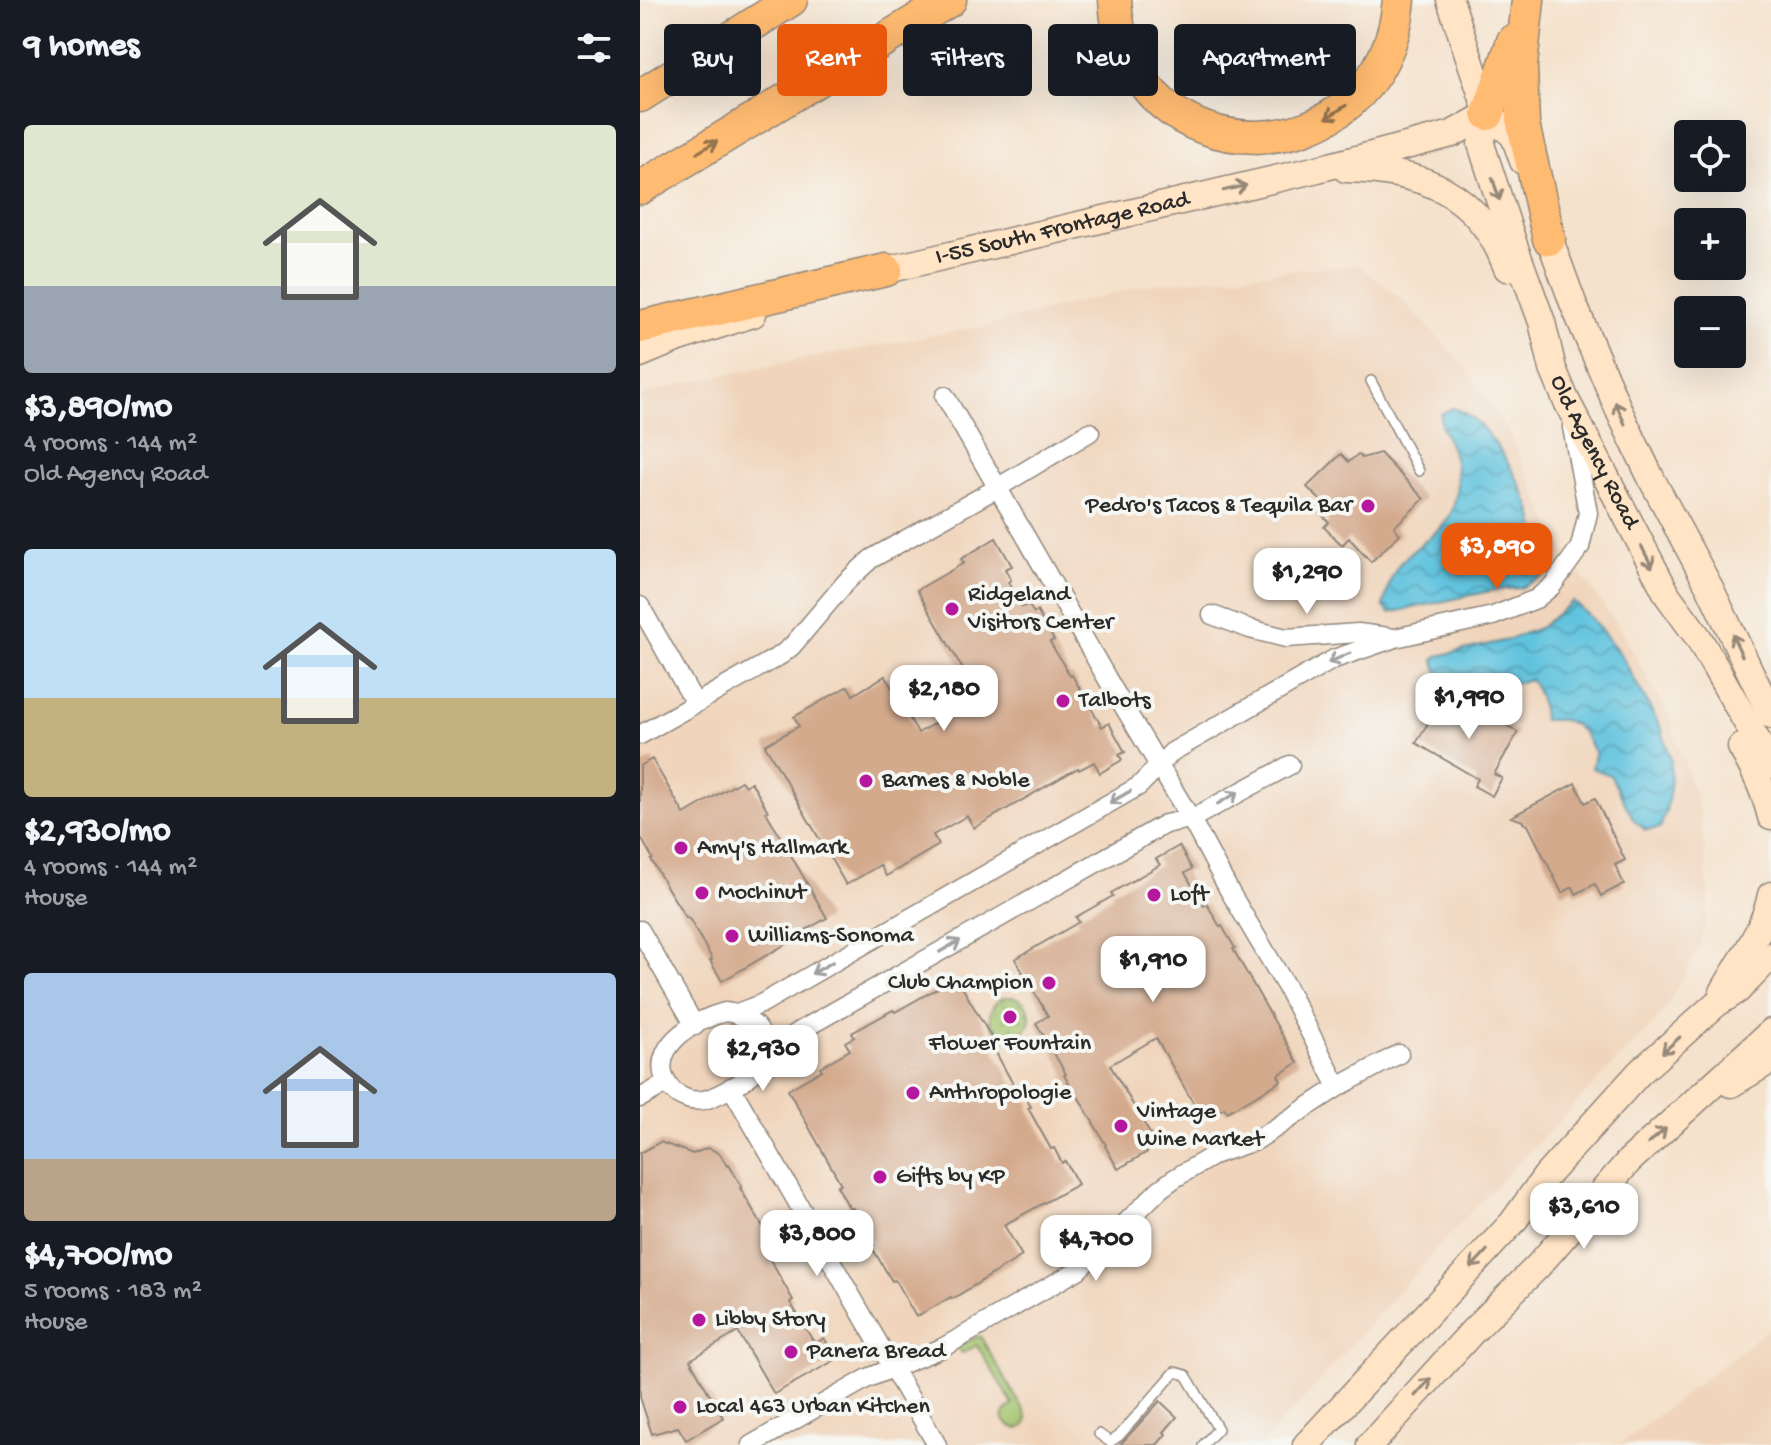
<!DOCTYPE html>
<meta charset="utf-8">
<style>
body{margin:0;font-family:"Gochi Hand",sans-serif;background:#20242c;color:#f1f3f6;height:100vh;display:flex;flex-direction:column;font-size:30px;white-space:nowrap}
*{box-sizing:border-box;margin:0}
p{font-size:26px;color:#9ea1a6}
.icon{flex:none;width:44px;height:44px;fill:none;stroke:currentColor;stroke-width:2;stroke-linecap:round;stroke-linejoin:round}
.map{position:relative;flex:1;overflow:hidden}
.side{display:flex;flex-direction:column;background:#171b24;width:640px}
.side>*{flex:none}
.hud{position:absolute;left:24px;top:24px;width:760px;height:72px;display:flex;gap:16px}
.controls{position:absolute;left:1034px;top:120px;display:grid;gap:16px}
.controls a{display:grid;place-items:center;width:72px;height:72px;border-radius:8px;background:#171b24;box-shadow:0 8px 32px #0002;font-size:40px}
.price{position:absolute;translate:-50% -68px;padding:0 18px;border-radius:16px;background:#fff;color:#222;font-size:26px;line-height:52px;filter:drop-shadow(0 2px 4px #0008)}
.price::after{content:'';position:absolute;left:50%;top:48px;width:24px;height:18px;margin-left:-12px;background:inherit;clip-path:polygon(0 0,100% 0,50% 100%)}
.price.selected{background:#ea580c;color:#fff}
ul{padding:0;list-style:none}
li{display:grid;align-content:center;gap:16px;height:424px;padding:0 24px}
li span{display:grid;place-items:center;height:248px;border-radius:8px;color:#555}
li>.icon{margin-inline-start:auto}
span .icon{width:144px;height:144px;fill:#fffc;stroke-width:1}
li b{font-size:34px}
h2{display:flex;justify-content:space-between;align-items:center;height:96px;padding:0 24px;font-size:34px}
.chip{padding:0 28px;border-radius:8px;background:#171b24;box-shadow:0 8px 32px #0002;font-size:28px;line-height:72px}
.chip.selected{background:#ea580c;color:#fff}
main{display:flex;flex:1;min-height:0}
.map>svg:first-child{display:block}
.built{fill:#f0d5bc}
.grass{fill:#a2c26b;stroke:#66764b;stroke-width:2}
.park{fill:url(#park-dots);stroke:#66764b;stroke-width:2}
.water{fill:url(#water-waves);stroke:#467784;stroke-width:2}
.building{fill:#d4aa8d}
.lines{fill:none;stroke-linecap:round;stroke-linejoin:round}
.lane-casing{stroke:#90867c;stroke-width:12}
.street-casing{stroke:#90867c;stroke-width:21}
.secondary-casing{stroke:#90867c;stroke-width:29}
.highway-casing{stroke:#90867c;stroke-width:35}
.lane{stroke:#fff;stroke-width:9}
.street{stroke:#fff;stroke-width:18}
.secondary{stroke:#ffe4c6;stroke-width:26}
.highway{stroke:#febb71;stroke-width:32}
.oneway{stroke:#94734e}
.oneway2{stroke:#958878}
.oneway3{stroke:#a0a0a0}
.poi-dot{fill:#b5179e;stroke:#f6f6f2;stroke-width:3}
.labels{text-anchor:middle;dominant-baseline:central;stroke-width:8;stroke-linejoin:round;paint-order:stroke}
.street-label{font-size:24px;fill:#2b2b2b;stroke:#f6f6f2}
.poi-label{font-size:24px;fill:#2b2b2b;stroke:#f6f6f2;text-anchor:start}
</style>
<main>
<section class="side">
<h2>9 homes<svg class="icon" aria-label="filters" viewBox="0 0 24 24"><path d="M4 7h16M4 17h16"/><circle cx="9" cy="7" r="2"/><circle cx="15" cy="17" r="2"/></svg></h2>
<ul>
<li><span style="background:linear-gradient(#dfe7d0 65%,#9aa5b1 0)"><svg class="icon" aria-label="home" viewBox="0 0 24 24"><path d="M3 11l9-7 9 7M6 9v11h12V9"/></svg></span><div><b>$3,890/mo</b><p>4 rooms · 144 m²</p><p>Old Agency Road</p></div></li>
<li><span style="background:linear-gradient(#bfe0f5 60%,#c2b280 0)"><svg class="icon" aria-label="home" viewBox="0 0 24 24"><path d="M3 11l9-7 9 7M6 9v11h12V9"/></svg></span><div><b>$2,930/mo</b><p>4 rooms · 144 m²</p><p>House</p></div></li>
<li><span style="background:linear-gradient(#a9c7e8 75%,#b9a48a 0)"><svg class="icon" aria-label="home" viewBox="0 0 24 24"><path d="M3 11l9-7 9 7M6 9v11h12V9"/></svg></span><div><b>$4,700/mo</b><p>5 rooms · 183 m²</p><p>House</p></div></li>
</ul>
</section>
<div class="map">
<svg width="1131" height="1445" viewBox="0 0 1131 1445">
<defs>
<pattern id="park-dots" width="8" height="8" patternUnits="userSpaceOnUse" patternTransform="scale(2)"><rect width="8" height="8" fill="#a2c26b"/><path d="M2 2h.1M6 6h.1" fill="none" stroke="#849e58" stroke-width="1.8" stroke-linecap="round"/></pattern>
<pattern id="water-waves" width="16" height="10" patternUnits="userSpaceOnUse" patternTransform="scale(2)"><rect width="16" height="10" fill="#60c3de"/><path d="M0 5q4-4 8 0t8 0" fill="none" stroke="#4f9fb4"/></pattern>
</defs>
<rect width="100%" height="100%" fill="#f6f6f2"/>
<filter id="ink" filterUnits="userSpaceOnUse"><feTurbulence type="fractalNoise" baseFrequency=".0125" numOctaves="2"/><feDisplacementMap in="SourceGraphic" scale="16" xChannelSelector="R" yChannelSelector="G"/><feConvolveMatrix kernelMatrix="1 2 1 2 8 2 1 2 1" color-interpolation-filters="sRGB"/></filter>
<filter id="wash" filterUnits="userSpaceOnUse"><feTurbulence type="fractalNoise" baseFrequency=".006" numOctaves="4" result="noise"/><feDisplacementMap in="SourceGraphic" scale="32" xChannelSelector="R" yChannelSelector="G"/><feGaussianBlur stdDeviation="1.8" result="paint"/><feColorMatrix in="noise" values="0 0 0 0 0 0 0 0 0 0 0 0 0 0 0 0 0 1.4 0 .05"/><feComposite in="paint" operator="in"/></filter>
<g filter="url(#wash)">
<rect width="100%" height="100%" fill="#f5e2cc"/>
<!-- built -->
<g class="built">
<polygon points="717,264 764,301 827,369 870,434 917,540 978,626 1028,713 1061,815 1069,905 1059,948 1023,1013 807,1237 622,1445 0,1445 0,396 42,384 138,364 345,326 506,285"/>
<polygon points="1131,1327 1131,1445 979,1445"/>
</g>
<!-- grass -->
<path class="grass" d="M340,1336L387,1416C387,1423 386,1426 379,1429C372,1428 359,1421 365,1412C367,1409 370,1407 373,1405L337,1345L323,1353L320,1351L317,1346Z"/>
<!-- park -->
<circle class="park" cx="370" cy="1017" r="20"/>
<!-- water -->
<g class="water">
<path d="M812,408C844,413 887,489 894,519C899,539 890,557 909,570L903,576L880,588L855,590L750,613L743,606C747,593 750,577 758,566C773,545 805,534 813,508C818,492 818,471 813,454C810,440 798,429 801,414Z"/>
<path d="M933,601L953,620L981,655L1022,730L1031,761L1030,788L1026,811L1020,828L1005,830L994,820L970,775L952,768L955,754L945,735L934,724L922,720H903C902,703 899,692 890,679C877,682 864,688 852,691C827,696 799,686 794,660L798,656L868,640L901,627Z"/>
</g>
<g id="blocks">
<!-- building -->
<g class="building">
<polygon points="740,453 784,499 754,527 760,534 731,562 709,538 702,545 684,527 689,522 676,509 683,503 667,487 701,454 709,462 718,454 722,458"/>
<polygon points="356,538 372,566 365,569 371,580 368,582 382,607 388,604 394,613 397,611 414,640 410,642 430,676 432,675 462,727 469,723 485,752 479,755 482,760 460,773 454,762 439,770 438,768 334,828 327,816 293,835 299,845 246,876 240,865 206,885 125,745 159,726 154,717 208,686 213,695 245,676 278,733 339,697 277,590 324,563 321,559"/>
<polygon points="809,692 878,732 854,774 862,778 852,796 834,786 838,779 776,743 794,714 796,715"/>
<polygon points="12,759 44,814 101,781 105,786 111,782 128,811 126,812 187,918 157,935 158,937 82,981 70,961 72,960 71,957 50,920 47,917 46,918 28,889 11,860 13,859 0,836 0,766"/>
<polygon points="935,783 945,803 955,798 985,860 975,865 984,884 961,896 955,884 936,894 933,887 922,893 888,825 883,823 883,821 871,817"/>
<polygon points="539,846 552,869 545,873 564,906 567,904 580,927 582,926 595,948 593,949 658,1063 638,1075 641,1081 587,1112 584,1108 563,1120 516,1038 470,1065 516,1144 506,1150 507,1152 478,1169 465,1146 466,1145 436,1093 435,1094 424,1075 426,1074 396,1023 408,1016 375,959 439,922 436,917 473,896 471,893 520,865 516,859"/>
<polygon points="318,980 357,1047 354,1049 374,1086 378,1084 391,1107 388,1108 411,1149 414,1148 422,1163 425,1161 438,1184 364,1225 382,1256 312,1299 311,1297 276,1317 255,1280 252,1281 231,1246 234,1245 213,1208 210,1209 197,1186 201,1184 148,1090 182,1070 180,1067 210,1050 205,1042 214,1037 212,1033 253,1010 255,1012 305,984 307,987"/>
<polygon points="20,1142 53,1154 67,1148 71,1149 80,1154 87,1166 89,1165 102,1187 100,1188 133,1244 124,1249 153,1300 150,1302 175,1344 184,1338 197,1359 134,1394 98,1332 50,1360 83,1418 46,1440 38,1427 12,1434 0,1397 0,1153"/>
<polygon points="520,1401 537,1417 524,1432 526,1434 517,1445 480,1445"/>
</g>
</g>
</g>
<g filter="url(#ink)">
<use href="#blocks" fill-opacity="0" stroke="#90867c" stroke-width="2"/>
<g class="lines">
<defs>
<g id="lane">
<polyline points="731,381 779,471"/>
<polyline points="459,1434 470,1442 479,1436 535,1372 546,1375 578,1429 563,1445"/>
</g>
<g id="street">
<polyline points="305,396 472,687 551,819 590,892 647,988 698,1087"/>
<polyline points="0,606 55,703"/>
<polyline points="572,615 610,629 646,638 718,633 749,637"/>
<polyline points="0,735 141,655 152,646 206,582 231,559 357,488 450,432"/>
<polyline points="0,930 55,1026"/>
<path d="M85,1012C115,1015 136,1041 117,1069C110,1079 76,1097 64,1100C58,1101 51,1101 45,1098C36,1095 28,1087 24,1077C13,1043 58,1019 85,1012Z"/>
<polyline points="97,1013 121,1004 499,786 532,752 694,659 755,638 853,616 896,599 912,586 940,547 948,513 932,427"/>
<polyline points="123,1057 158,1032 525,824 551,819 650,765"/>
<polyline points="91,1087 297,1445"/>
<polyline points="0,1098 27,1083"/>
<polyline points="111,1445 228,1378 302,1348 438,1270 520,1189 535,1178 576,1154 617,1140 698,1087 759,1054"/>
</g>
<g id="secondary">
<polyline points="810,0 848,114 874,136 883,161"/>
<path id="s1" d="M848,114L841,144L875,248L902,322L913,369L926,400L1028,596L1058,637L1131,765"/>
<path d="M706,169C783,171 838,191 867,268"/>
<polyline points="903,221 933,303 980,413 1012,480 1070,588 1131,715"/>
<path id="s2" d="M230,275L246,270L678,169L812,134L848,114"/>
<polyline points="0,354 36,339 113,314"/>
<path d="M1101,747C1114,769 1125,792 1131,817"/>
<path d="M1083,992C1100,961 1124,931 1131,895"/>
<polyline points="1091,1084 1131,1060"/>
<polyline points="666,1445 873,1222 906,1176 999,1073 1076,1004 1098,990 1131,956"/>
<polyline points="730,1445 832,1332 898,1266 989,1161 1131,1032"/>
</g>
<g id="highway">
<path d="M475,0C485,182 743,183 759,0"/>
<polyline points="888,0 881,66 883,124 909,239"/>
<polyline points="0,96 151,0"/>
<polyline points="848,114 873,41"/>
<polyline points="0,188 310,0"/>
<polyline points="0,327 246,270"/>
</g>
</defs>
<!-- lane casing -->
<use href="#lane" class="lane-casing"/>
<!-- street casing -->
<use href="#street" class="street-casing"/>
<!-- secondary casing -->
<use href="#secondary" class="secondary-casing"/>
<!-- highway casing -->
<use href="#highway" class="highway-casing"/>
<!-- lane -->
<use href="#lane" class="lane"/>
<!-- street -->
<use href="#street" class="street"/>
<!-- secondary -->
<use href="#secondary" class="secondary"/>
<!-- highway -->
<use href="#highway" class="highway"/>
</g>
<!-- one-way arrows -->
<defs><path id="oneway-shaft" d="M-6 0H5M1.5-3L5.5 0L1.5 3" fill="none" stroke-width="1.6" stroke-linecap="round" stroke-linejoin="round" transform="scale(2)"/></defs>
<g class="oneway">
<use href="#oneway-shaft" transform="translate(696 112) rotate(147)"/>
<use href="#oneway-shaft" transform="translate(67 147) rotate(-31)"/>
</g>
<g class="oneway2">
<use href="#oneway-shaft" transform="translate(595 188) rotate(-13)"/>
<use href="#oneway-shaft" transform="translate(856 189) rotate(72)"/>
<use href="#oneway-shaft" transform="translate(980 413) rotate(-114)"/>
<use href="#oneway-shaft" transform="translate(1007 557) rotate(63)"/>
<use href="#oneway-shaft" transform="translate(1097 645) rotate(-115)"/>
<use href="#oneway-shaft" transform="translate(1031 1045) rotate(138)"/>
<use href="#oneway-shaft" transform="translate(1017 1136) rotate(-41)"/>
<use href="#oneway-shaft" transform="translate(839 1259) rotate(133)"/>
<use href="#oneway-shaft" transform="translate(783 1387) rotate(-48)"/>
</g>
<g class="oneway3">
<use href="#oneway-shaft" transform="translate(699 658) rotate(156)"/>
<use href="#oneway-shaft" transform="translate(480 797) rotate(150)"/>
<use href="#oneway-shaft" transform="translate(588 798) rotate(-29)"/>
<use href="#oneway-shaft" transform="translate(310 946) rotate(-30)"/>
<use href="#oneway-shaft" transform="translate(182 968) rotate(150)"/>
</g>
</g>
<!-- markers -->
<g class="poi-dot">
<circle cx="728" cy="506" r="8"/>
<circle cx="312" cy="609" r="8"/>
<circle cx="423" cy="701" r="8"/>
<circle cx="226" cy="781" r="8"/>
<circle cx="41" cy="848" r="8"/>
<circle cx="62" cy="893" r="8"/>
<circle cx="514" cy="895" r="8"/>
<circle cx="92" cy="936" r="8"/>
<circle cx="409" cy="983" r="8"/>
<circle cx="370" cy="1017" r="8"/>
<circle cx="273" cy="1093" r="8"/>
<circle cx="481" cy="1126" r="8"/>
<circle cx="240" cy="1177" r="8"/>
<circle cx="59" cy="1320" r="8"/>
<circle cx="151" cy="1352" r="8"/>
<circle cx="40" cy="1407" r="8"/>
</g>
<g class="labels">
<!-- street labels -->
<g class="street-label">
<text stroke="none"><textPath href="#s2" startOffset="198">I-55 South Frontage Road</textPath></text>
<text stroke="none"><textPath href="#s1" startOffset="360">Old Agency Road</textPath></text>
</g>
<!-- poi labels -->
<g class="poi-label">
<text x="712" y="506" text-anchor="end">Pedro's Tacos &amp; Tequila Bar</text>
<text x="328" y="595">Ridgeland<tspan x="328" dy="28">Visitors Center</tspan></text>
<text x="439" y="701">Talbots</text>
<text x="242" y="781">Barnes &amp; Noble</text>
<text x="57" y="848">Amy's Hallmark</text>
<text x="78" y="893">Mochinut</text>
<text x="530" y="895">Loft</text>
<text x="108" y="936">Williams-Sonoma</text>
<text x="393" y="983" text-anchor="end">Club Champion</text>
<text x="370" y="1044" text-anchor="middle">Flower Fountain</text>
<text x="289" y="1093">Anthropologie</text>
<text x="497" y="1112">Vintage<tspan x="497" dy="28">Wine Market</tspan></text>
<text x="256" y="1177">Gifts by KP</text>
<text x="75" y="1320">Libby Story</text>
<text x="167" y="1352">Panera Bread</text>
<text x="56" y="1407">Local 463 Urban Kitchen</text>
</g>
</g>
</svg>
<div class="controls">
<a><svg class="icon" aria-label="locate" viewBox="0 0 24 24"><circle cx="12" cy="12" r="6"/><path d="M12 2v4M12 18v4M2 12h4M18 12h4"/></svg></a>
<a>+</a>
<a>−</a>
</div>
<b class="price selected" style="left:857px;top:591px">$3,890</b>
<b class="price" style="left:667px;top:616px">$1,290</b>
<b class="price" style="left:304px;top:733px">$2,180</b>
<b class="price" style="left:829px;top:741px">$1,990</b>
<b class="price" style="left:513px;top:1004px">$1,910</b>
<b class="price" style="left:123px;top:1093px">$2,930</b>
<b class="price" style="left:944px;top:1251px">$3,610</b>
<b class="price" style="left:177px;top:1278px">$3,800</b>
<b class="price" style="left:456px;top:1283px">$4,700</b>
<div class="hud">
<a class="chip">Buy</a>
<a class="chip selected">Rent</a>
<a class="chip">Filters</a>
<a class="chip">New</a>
<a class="chip">Apartment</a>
</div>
</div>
</main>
